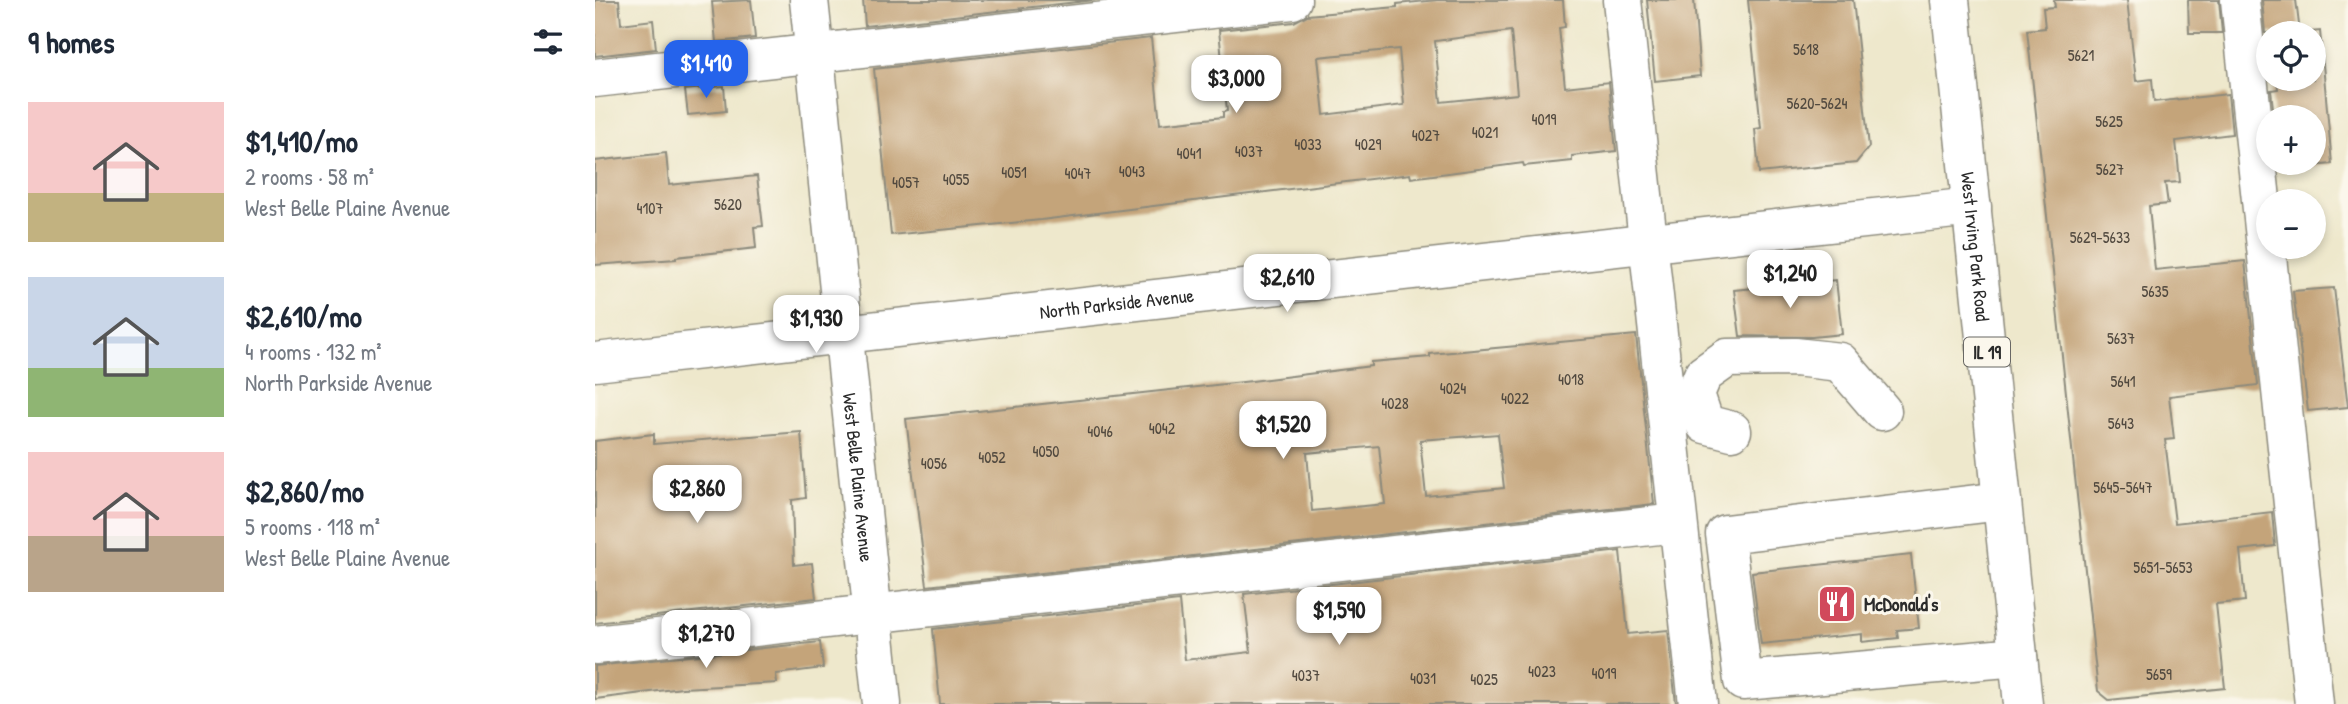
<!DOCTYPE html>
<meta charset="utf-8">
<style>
body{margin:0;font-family:"Patrick Hand",sans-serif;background:#f6f6f7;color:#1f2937;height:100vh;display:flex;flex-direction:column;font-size:26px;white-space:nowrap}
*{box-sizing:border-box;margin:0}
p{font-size:23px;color:#747a83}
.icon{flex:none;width:38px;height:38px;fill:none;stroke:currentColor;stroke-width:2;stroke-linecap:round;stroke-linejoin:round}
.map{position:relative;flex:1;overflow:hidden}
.panel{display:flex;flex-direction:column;background:#fff;width:595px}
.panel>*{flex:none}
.fabs{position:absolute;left:1661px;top:21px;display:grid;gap:14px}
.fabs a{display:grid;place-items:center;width:70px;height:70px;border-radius:50%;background:#fff;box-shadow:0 4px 10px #0003;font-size:35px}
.price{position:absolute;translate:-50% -60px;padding:0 16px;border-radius:14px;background:#fff;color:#222;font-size:23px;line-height:46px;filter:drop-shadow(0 2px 4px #0008)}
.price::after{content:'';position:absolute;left:50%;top:42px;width:21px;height:16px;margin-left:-10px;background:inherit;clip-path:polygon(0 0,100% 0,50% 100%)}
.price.on{background:#2563eb;color:#fff}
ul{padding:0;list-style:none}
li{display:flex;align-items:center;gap:21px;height:175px;padding:0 28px}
li span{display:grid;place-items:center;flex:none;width:196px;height:140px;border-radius:0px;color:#555}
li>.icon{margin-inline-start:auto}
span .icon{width:84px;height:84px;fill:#fffc;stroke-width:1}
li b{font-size:30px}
h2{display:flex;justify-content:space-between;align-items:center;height:84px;padding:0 28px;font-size:30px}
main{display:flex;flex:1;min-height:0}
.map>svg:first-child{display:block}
.building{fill:#c4a47a;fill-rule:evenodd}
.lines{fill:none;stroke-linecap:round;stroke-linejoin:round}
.minor-casing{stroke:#8c8a7c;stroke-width:41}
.major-casing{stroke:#8c8a7c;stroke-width:41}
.minor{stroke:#fff;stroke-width:38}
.major{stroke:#fff;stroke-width:38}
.labels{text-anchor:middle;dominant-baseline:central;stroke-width:6;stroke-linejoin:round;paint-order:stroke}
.number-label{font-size:16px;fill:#51493f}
.shield{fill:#fbf7ec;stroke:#696865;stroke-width:2}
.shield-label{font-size:18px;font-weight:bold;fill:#2b2b2b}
.street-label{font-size:19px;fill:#2b2b2b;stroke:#fbf7ec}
.poi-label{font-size:19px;font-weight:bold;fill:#2b2b2b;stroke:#fbf7ec;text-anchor:start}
</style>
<main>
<section class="panel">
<h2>9 homes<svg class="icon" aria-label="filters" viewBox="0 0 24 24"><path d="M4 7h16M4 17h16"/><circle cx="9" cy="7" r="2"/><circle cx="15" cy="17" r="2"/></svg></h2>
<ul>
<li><span style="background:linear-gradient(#f6c9c9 65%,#c2b280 0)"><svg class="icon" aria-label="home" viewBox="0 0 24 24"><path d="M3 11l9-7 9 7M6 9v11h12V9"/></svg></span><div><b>$1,410/mo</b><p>2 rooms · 58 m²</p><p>West Belle Plaine Avenue</p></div></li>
<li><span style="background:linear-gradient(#c9d6e8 65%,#8fb573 0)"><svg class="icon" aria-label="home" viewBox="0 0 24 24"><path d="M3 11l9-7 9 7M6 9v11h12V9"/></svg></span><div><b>$2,610/mo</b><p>4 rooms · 132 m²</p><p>North Parkside Avenue</p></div></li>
<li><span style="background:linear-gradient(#f6c9c9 60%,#b9a48a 0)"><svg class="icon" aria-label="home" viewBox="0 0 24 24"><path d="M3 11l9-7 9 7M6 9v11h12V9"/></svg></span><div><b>$2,860/mo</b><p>5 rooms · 118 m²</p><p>West Belle Plaine Avenue</p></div></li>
</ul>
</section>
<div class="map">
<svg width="1753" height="704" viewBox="0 0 1753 704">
<rect width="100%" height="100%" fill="#fbf7ec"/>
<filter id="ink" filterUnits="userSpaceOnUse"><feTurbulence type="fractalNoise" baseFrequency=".0143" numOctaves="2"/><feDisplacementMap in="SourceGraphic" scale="14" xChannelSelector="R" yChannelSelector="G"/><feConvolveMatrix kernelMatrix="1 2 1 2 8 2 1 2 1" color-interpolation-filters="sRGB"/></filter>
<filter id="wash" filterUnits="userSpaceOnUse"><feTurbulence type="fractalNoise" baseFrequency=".00686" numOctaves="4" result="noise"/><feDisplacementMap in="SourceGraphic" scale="28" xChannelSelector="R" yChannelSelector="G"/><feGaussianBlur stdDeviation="1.57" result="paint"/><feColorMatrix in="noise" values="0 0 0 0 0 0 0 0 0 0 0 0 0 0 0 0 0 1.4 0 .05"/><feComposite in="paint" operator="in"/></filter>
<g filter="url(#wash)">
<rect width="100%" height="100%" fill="#eee8cc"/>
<g id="blocks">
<!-- building -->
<g class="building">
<polygon points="0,0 24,0 26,24 58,20 61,49 0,56"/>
<polygon points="156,0 160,38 121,42 117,2"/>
<polygon points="268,0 500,0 270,26"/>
<path d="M842,0H968L970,27L964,28L970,87L1014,82L1021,151L977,156V161L929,166L928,163L816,178L815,174L446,220L296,235L279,69L556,38L565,124L628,117V112L632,111L624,30L699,22L712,15L802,7V4ZM916,31L922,94L846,102L840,41ZM804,49L809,105L729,115L723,57Z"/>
<polygon points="1052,0 1099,0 1105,76 1060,81"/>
<polygon points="1153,0 1258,0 1274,147 1261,163 1164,173 1160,129 1166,128"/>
<polygon points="1459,0 1532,0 1541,81 1557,79 1559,102 1633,94 1637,134 1581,141 1585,182 1570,183 1573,204 1554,206 1560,270 1650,261 1663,385 1574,396 1579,439 1570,440 1580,523 1677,512 1680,546 1645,550 1650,601 1621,604 1630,688 1514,700 1503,691 1432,30 1450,28 1448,8 1460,7"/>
<polygon points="1593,0 1624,0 1627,33 1594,33"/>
<polygon points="1667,0 1701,0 1705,33 1670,33"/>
<polygon points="1725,31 1737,164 1685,169 1684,163 1718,163 1718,117 1679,117 1676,90 1683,89 1682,79 1718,79 1718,33 1705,33"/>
<polygon points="129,86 131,111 93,115 90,90"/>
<polygon points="71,153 74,185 162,176 168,226 159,227 161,248 81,257 81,259 0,265 0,161"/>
<polygon points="1241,280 1247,334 1217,337 1145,336 1139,290"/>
<polygon points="1739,288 1753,407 1713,411 1698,291"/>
<path d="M1041,335L1059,504L332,586L311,419L657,381L776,366V362L835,357V354ZM903,434L909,488L831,496L825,440ZM784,446L790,504L717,511L712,453Z"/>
<polygon points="206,432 211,498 197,500 199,565 217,563 221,598 0,623 0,441 59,434 59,444"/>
<polygon points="1025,551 1033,634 1073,630 1081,704 345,704 338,629 584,601 590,660 656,652 649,594"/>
<polygon points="1316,555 1324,628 1302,630 1303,638 1267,642 1267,634 1166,644 1157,572"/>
<polygon points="225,642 228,668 181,674 182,683 87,688 0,699 0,666"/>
</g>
</g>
</g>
<g filter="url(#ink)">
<use href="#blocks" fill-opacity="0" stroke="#8c8a7c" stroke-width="2"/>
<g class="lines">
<defs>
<g id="minor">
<path id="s1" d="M214,0L287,704"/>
<polyline points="1027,0 1103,704"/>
<polyline points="1645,0 1719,704"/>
<polyline points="0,78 697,0"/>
<path id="s2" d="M0,362L1377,207"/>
<polyline points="1137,431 1110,424 1100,394 1108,375 1132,358 1200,357 1245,362 1287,411"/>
<polyline points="1407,501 1130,534 1148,681 1423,657"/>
<polyline points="0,645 1082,523"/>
</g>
<g id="major">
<path id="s3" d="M1355,0L1428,704"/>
</g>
</defs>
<!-- minor casing -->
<use href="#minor" class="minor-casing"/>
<!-- major casing -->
<use href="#major" class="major-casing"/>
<!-- minor -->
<use href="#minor" class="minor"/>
<!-- major -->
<use href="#major" class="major"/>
</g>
</g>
<!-- icons -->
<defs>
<symbol id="restaurant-square" viewBox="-11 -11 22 22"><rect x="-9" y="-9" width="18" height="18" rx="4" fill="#d1495b" stroke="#fbf7ec"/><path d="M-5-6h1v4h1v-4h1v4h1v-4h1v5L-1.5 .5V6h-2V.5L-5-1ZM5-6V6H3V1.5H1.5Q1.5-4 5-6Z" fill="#fff"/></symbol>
</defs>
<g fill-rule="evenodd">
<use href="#restaurant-square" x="1220" y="582" width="44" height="44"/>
</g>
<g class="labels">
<!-- number labels -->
<g class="number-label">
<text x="1211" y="49">5618</text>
<text x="1486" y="55">5621</text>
<text x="1222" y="103">5620-5624</text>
<text x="949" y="119">4019</text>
<text x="1514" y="121">5625</text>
<text x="890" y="132">4021</text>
<text x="831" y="135">4027</text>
<text x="713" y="144">4033</text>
<text x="773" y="144">4029</text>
<text x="654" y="151">4037</text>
<text x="594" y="153">4041</text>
<text x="1515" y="169">5627</text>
<text x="537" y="171">4043</text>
<text x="419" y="172">4051</text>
<text x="483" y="173">4047</text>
<text x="361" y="179">4055</text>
<text x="311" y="182">4057</text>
<text x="133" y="204">5620</text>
<text x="55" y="208">4107</text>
<text x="1505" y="237">5629-5633</text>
<text x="1560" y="291">5635</text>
<text x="1526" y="338">5637</text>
<text x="976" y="379">4018</text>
<text x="1528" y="381">5641</text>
<text x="858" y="388">4024</text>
<text x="920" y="398">4022</text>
<text x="800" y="403">4028</text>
<text x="1526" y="423">5643</text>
<text x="567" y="428">4042</text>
<text x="505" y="431">4046</text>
<text x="451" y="451">4050</text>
<text x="397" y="457">4052</text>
<text x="339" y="463">4056</text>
<text x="1528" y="487">5645-5647</text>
<text x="1568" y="567">5651-5653</text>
<text x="947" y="671">4023</text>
<text x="1009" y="673">4019</text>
<text x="1564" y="674">5659</text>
<text x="711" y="675">4037</text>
<text x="828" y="678">4031</text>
<text x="889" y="679">4025</text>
</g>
<!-- shield labels -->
<rect class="shield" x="1369" y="337.5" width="46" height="29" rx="5"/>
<g class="shield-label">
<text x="1392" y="352">IL 19</text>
</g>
<!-- street labels -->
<g class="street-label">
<text stroke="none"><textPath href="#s3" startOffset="248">West Irving Park Road</textPath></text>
<text stroke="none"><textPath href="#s2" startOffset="525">North Parkside Avenue</textPath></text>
<text stroke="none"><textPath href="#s1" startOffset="480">West Belle Plaine Avenue</textPath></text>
</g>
<!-- poi labels -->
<g class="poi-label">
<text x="1269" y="604">McDonald's</text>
</g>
</g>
</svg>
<div class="fabs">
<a><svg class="icon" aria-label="locate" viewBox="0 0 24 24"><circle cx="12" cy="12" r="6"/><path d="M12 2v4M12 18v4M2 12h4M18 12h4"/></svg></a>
<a>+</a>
<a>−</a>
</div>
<b class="price on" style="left:111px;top:100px">$1,410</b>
<b class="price" style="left:641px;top:115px">$3,000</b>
<b class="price" style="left:1195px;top:310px">$1,240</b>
<b class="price" style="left:692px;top:314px">$2,610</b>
<b class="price" style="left:221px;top:355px">$1,930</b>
<b class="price" style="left:688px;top:461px">$1,520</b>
<b class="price" style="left:102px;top:525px">$2,860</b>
<b class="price" style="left:744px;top:647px">$1,590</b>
<b class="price" style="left:111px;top:670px">$1,270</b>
</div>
</main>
